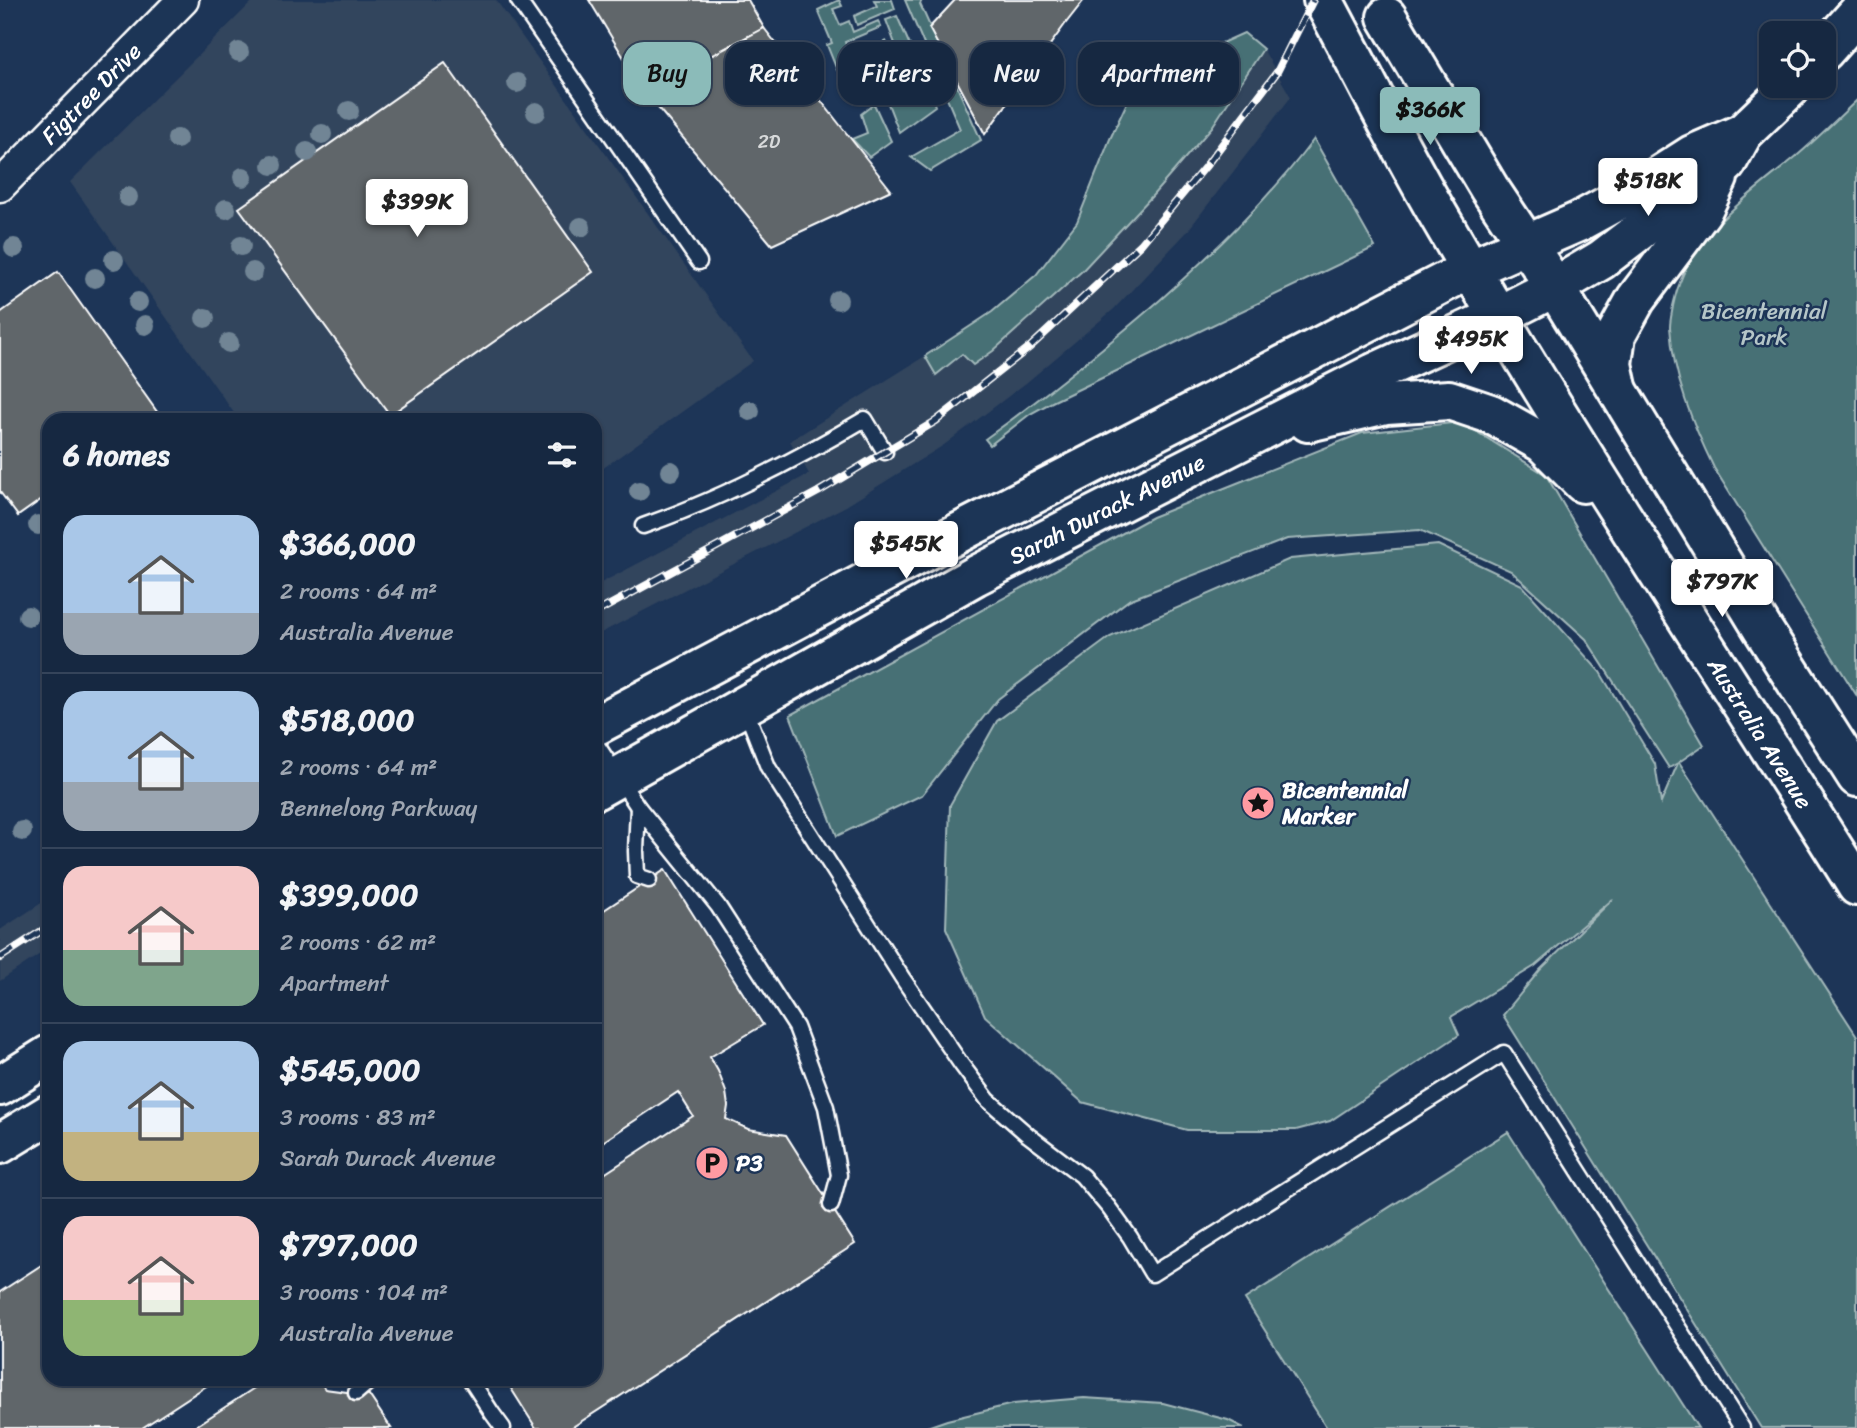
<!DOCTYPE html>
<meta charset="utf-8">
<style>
body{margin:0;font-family:Sriracha,sans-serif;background:#23344c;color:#f1f3f6;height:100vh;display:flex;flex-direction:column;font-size:26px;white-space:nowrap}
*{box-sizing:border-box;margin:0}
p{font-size:23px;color:#9ea6b1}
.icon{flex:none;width:38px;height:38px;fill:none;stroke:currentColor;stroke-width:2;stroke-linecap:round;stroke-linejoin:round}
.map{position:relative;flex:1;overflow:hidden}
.panel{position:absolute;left:42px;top:413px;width:560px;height:973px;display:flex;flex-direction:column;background:#162841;border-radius:21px;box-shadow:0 2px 5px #0004,0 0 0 2px #35445a}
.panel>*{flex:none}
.guide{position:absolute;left:623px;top:42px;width:665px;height:63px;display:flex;gap:14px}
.buttons{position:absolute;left:1759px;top:21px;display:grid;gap:14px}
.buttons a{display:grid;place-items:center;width:77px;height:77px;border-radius:14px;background:#162841;box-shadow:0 2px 5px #0004,0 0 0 2px #35445a;font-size:35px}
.price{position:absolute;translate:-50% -60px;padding:0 16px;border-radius:7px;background:#fff;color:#222;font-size:23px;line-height:46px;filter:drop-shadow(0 2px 4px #0008)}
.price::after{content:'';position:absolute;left:50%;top:42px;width:21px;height:16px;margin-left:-10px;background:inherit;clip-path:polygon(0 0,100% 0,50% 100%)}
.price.current{background:#8bbbb9;color:#111}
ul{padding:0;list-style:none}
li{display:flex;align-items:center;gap:21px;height:175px;padding:0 21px}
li+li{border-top:2px solid #35445a}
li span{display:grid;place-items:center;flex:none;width:196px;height:140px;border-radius:21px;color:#555}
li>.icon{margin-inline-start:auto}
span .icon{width:84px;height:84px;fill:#fffc;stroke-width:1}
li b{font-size:30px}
h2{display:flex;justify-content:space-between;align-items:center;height:84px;padding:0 21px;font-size:30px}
.pill{padding:0 24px;border-radius:21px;background:#162841;box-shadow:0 2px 5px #0004,0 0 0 2px #35445a;font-size:24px;line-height:63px}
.pill.current{background:#8bbbb9;color:#111}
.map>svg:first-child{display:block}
.built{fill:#31445d}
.green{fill:#477075;stroke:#a3b8ba;stroke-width:2}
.building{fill:#60666b;stroke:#fff;stroke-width:2}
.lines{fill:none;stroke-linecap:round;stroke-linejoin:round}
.lane-casing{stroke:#fff;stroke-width:19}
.street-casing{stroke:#fff;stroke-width:35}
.secondary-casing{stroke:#fff;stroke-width:44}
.lane{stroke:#1d3557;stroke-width:14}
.street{stroke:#1d3557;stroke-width:30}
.secondary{stroke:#1d3557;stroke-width:38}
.rail-casing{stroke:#fff;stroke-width:8}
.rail{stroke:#1d3557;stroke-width:5;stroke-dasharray:16;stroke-linecap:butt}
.tree{fill:#718595}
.labels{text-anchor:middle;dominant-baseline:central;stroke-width:5;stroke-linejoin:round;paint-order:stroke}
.number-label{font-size:19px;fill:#d7d9da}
.street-label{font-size:23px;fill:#fff;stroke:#1d3557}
.park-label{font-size:23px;fill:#b5c6c8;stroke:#1d3557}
.poi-label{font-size:23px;font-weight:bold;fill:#fff;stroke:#1d3557;text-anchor:start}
</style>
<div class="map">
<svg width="1857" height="1428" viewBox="0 0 1857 1428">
<rect width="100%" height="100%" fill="#1d3557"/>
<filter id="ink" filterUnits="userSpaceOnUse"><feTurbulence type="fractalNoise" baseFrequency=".0143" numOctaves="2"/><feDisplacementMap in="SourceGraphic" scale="14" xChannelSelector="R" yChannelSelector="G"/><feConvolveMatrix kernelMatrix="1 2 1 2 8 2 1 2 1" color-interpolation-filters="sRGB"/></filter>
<g filter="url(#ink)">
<!-- built -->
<g class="built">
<polygon points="254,0 496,0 753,361 595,474 595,420 239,420 70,182"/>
<polygon points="1263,49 1291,97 1186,233 1114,309 1026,383 944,445 846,506 595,636 595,586 809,474 790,441 925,356 936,374 1082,271 1153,195 1212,127"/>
<polygon points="49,898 49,948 0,981 0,930"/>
</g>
<!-- green -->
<g class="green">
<polygon points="839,0 842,6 833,9 840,25 849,21 853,32 878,21 881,27 845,42 851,57 886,41 889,48 837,70 827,45 832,43 818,10"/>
<polygon points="874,0 892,0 895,9 857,25 854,16 877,6"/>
<polygon points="905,0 922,0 920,4 981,140 930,171 911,157 960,129"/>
<polygon points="897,16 916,59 855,103 844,74 899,54 886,20"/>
<polygon points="1244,33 1263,49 1212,127 1153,195 1082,271 993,351 973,365 962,354 936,375 925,356 992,312 1036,275 1077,222 1110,139 1137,81"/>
<polygon points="921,69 935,106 899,132 885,96"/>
<path d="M1857,100V696L1714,468C1693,425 1673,376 1670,327C1670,320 1672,313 1673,306C1687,235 1747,198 1799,154C1819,137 1838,118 1857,100Z"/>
<polygon points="874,104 891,141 869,157 852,139 867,133 861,114"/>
<path d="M1314,139L1375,247L1052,402L1030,414L990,445L985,439C1046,395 1103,349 1160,300C1216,250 1269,199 1314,139Z"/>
<polygon points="1461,422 1546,475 1704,745 1679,762 1857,1036 1857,1428 1761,1428 1503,1015 1540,970 1613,899 1535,966 1451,1017 1459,1035 1330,1121 1296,1130 1187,1130 1082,1102 985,1016 946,928 950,805 997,721 1110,637 1290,559 1438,545 1522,585 1600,672 1655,764 1661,803 1678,763 1669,768 1586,639 1511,571 1420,530 1287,539 1129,600 998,699 922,795 837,836 790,715 1152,517 1362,433"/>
<polygon points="1508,1132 1698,1428 1327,1428 1245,1299"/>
<polygon points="1084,1398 1163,1403 1228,1420 1244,1428 924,1428 947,1420 1013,1404"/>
</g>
<!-- building -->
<g class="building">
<polygon points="589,0 748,0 764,28 644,91"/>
<polygon points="955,0 1084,0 1066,23 985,134 929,28"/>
<polygon points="764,28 891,190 772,245 644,91"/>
<polygon points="445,63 593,272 390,415 239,208"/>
<polygon points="58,272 160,416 154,420 49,420 49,494 18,516 0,492 0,313"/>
<polygon points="665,870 763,1025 710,1057 718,1071 726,1092 728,1106 726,1119 748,1129 786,1135 855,1244 571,1428 536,1428 505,1379 595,1379 595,1180 693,1116 678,1092 595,1147 595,916"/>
<polygon points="49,1260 49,1379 217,1379 142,1428 0,1428 0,1292"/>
<polygon points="268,1379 318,1379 325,1389 369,1395 391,1428 193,1428"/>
</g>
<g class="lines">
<defs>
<g id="lane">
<polyline points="518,0 699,262"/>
<path d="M643,526C718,500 796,460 865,419L885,452"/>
<polyline points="745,708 768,767 903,979 961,1064 988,1100 1028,1135 1082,1176 1109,1208 1130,1237 1152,1274 1504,1053 1742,1428"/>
<polyline points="595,742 638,807 718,906 796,1027 826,1107 839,1175 831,1205"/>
<polyline points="638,807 636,851 637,876 649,880"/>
<polyline points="470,1379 492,1413 503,1428"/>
<polyline points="356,1393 372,1379"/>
</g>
<g id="street">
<path id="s1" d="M0,186L183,0"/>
</g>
<g id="secondary">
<path id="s2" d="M1323,0C1364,76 1402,154 1446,228C1576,451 1720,667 1857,886"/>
<polyline points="1387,17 1489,188 1555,287 1762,628 1857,777"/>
<polyline points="1824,51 1857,14"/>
<polyline points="1617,387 1612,364 1616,335 1636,299 1702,211 1718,178"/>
<polyline points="1308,422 1386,404 1449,400 1491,414 1543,443 1583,483"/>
<polyline points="595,726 968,528 1470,269 1578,222 1642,187 1692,155 1743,133"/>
<path id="s3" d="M595,790L975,576L1374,373L1498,316L1555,287L1601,260L1726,164L1743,133L1792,86"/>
<polyline points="0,1086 49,1055"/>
<polyline points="0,1144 49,1114"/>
</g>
</defs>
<!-- lane casing -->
<use href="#lane" class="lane-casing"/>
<!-- street casing -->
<use href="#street" class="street-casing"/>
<!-- secondary casing -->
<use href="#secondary" class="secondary-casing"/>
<!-- lane -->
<use href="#lane" class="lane"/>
<!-- street -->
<use href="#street" class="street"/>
<!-- secondary -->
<use href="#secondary" class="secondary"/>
<defs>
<g id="rail">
<polyline points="595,613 818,492 936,421 1030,347 1141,244 1205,167 1277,72 1313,0"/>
<polyline points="0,958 49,926"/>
</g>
</defs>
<!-- rail casing -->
<use href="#rail" class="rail-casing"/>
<!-- rail -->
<use href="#rail" class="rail"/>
</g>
<!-- trees -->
<g class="tree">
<circle cx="239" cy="52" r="10"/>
<circle cx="517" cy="83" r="10"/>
<circle cx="349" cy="111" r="10"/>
<circle cx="536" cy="112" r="10"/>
<circle cx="322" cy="134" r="10"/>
<circle cx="177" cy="139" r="10"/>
<circle cx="307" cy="152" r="10"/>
<circle cx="272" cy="165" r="10"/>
<circle cx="243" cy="177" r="10"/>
<circle cx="128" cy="197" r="10"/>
<circle cx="226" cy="209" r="10"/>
<circle cx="581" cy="227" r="10"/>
<circle cx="241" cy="246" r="10"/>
<circle cx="14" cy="248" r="10"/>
<circle cx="114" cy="260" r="10"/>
<circle cx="253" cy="272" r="10"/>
<circle cx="95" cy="278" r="10"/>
<circle cx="838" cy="300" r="10"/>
<circle cx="138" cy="302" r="10"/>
<circle cx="205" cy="318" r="10"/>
<circle cx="145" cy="325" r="10"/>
<circle cx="229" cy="343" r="10"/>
<circle cx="750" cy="411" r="10"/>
<circle cx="671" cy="471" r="10"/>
<circle cx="639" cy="491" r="10"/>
<circle cx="38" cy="525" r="10"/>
<circle cx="28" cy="616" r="10"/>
<circle cx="22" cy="831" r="10"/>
</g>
</g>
<!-- icons -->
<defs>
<symbol id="sight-disc" viewBox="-11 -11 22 22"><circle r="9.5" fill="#ff9aa2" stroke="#1d3557"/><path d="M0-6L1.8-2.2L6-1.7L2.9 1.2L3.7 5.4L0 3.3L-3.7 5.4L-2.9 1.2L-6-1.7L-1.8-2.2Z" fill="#111"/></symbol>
<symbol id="parking-disc" viewBox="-11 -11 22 22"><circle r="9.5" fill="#ff9aa2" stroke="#1d3557"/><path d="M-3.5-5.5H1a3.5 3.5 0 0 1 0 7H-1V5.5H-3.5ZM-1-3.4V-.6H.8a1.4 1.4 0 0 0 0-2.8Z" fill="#111"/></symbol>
</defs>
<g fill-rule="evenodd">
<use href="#sight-disc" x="1239" y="784" width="38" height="38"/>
<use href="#parking-disc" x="693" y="1144" width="38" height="38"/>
</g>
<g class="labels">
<!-- number labels -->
<g class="number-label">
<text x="769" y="141">2D</text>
</g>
<!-- street labels -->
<g class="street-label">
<text stroke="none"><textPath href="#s1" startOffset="130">Figtree Drive</textPath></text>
<text stroke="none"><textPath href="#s3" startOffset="584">Sarah Durack Avenue</textPath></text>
<text stroke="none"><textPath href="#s2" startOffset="854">Australia Avenue</textPath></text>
</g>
<!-- park labels -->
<g class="park-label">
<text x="1764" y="311">Bicentennial<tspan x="1764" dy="26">Park</tspan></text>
</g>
<!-- poi labels -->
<g class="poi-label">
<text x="1282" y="790">Bicentennial<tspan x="1282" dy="26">Marker</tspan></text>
<text x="736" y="1163">P3</text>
</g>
</g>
</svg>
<div class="buttons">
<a><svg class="icon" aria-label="locate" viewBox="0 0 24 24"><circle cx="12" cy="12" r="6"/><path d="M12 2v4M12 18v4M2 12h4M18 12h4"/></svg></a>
</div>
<b class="price current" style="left:1430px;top:147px">$366K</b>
<b class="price" style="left:1648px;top:218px">$518K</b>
<b class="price" style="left:417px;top:239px">$399K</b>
<b class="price" style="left:1471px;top:376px">$495K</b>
<b class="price" style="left:906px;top:581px">$545K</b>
<b class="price" style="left:1722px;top:619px">$797K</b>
<div class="guide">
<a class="pill current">Buy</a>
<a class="pill">Rent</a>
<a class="pill">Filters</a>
<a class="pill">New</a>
<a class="pill">Apartment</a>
</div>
<section class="panel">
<h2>6 homes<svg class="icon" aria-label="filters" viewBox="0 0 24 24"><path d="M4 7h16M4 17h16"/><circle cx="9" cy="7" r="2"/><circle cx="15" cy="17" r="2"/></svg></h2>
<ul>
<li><span style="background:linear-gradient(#a9c7e8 70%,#9aa5b1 0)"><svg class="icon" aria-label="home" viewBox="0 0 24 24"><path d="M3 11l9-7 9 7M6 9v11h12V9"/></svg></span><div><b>$366,000</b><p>2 rooms · 64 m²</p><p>Australia Avenue</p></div></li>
<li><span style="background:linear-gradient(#a9c7e8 65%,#9aa5b1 0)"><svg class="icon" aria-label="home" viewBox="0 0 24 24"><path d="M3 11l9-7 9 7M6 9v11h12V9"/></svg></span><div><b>$518,000</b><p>2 rooms · 64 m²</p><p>Bennelong Parkway</p></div></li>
<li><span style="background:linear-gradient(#f6c9c9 60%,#7fa58c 0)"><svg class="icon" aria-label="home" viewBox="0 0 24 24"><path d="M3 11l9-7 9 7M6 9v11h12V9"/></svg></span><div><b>$399,000</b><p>2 rooms · 62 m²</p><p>Apartment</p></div></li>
<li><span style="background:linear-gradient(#a9c7e8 65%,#c2b280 0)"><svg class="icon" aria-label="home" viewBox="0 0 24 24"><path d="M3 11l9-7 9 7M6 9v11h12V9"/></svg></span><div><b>$545,000</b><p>3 rooms · 83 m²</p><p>Sarah Durack Avenue</p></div></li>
<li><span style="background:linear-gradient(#f6c9c9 60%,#8fb573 0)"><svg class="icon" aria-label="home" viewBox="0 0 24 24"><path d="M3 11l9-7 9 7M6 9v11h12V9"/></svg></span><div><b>$797,000</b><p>3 rooms · 104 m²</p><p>Australia Avenue</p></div></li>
</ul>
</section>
</div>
